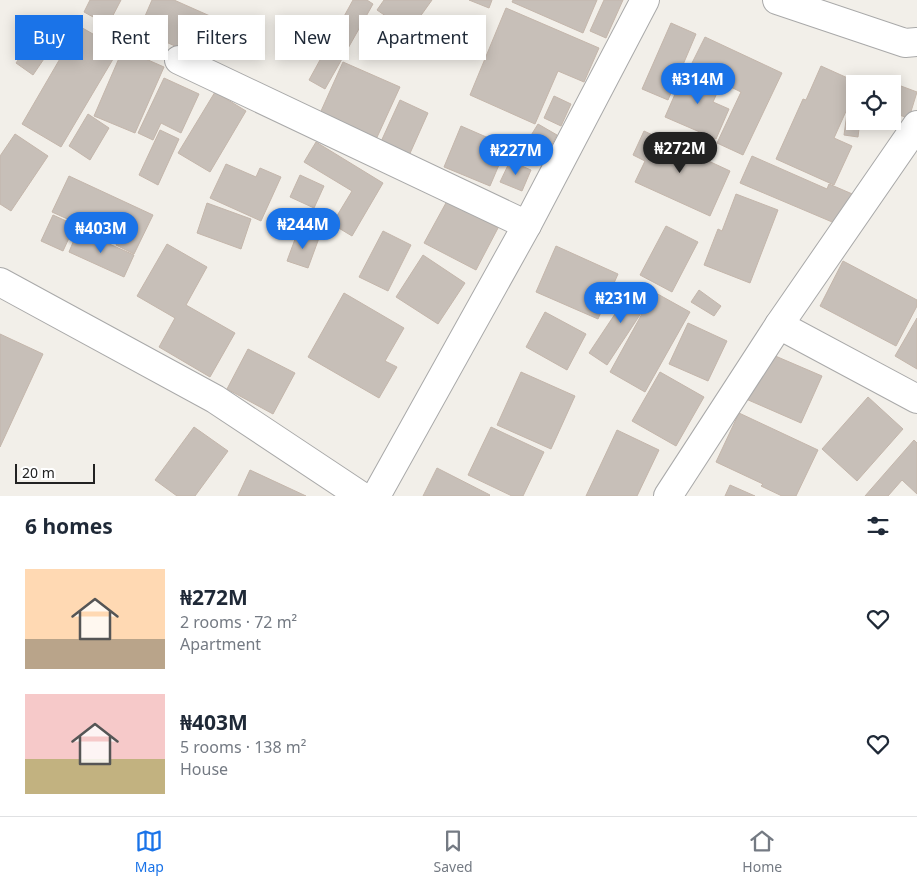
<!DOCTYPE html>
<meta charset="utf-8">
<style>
body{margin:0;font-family:"Noto Sans",sans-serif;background:#f6f6f7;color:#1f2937;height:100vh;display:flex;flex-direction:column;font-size:19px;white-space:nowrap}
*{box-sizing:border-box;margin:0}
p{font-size:16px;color:#747a83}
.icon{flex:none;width:28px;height:28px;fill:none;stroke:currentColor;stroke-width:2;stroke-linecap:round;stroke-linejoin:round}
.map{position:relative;height:496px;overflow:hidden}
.side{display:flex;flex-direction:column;background:#fff;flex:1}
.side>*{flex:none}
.top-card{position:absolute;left:15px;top:15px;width:500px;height:45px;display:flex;gap:10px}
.controls{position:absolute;left:846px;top:75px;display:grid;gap:10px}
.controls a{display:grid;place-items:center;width:55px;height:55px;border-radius:0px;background:#fff;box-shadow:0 2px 12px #0003;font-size:25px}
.scale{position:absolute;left:15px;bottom:12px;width:80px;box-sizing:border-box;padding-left:5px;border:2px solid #222;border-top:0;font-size:14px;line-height:18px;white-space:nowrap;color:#222;-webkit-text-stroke:4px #fff;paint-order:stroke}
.price{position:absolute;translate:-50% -42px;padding:0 11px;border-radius:18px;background:#1a73e8;color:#fff;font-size:16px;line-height:32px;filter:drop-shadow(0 1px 2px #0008)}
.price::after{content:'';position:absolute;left:50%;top:30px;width:15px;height:11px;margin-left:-8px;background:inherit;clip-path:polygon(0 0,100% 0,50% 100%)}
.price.selected{background:#222;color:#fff}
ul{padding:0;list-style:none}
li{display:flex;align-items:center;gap:15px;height:125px;padding:0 25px}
li span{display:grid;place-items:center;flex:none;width:140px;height:100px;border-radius:0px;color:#555}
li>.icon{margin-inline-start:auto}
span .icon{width:60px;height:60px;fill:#fffc;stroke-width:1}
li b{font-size:21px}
h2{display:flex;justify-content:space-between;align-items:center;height:60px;padding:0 25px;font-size:21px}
.chip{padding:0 18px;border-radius:0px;background:#fff;box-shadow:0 2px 12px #0003;font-size:18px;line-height:45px}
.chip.selected{background:#1a73e8;color:#fff}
.menu{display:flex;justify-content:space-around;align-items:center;height:70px;border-top:1px solid #e0e1e3;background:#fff;font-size:14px;color:#747a83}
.menu a{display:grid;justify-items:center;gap:2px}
.menu .selected{color:#1a73e8}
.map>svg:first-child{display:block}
.building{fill:#c7bfb8;stroke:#c4b6ab}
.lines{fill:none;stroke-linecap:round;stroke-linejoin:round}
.minor-casing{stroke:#a9a9a9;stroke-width:30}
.minor{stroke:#fff;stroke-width:28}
</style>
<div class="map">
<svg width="917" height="496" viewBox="0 0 917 496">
<rect width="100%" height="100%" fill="#f2efe9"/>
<!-- building -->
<g class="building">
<polygon points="90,0 121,0 108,25 84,12"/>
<polygon points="152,0 174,0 210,16 193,54 139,30"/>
<polygon points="353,0 367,0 373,4 325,89 309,80"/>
<polygon points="384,0 432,0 409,32 377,10"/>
<polygon points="469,0 492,0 489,8"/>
<polygon points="513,0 597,0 583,33 512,2"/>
<polygon points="604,0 623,0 606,38 590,31"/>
<polygon points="506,8 599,48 584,82 558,71 535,124 470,95"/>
<polygon points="671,23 696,34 668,100 642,89"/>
<polygon points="79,26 119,49 61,147 22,124"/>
<polygon points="35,35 52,47 33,75 16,63"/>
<polygon points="705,37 782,73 743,155 717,143 741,92 690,67"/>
<polygon points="123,49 164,67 135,133 94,116"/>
<polygon points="343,62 400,87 373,146 317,120"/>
<polygon points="821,66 861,84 855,84 855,112 847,109 834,138 852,146 834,185 776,159 803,99 806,100"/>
<polygon points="686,69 721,84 713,102 729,109 716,139 665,117"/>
<polygon points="164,78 199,94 181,133 161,123 153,140 138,133"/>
<polygon points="901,86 917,92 909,118 892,113"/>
<polygon points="215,92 246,111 210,172 178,153"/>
<polygon points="554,96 571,104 561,126 544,118"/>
<polygon points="400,100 428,113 407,160 379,146"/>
<polygon points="847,113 855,114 855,121 860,121 858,137 844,135"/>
<polygon points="88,114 109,128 90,160 69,146"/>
<polygon points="538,124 557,135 550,148 530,137"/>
<polygon points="461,126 507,146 490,186 444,167"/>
<polygon points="160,130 179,139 158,185 139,175"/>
<polygon points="644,131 730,171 710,216 635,182 645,161 633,155"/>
<polygon points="15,134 48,156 11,211 0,204 0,156"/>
<polygon points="316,142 383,183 352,236 332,224 352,191 304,162"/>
<polygon points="752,156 827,189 829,184 857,196 844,227 740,183"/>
<polygon points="510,161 531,170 522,191 500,182"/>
<polygon points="226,164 256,177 260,168 281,177 261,221 210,198"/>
<polygon points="300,175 324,186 314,208 290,197"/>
<polygon points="69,176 153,215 134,254 116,245 126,224 112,217 103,235 52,212"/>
<polygon points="736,194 778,210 750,283 704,265 718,229 722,231"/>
<polygon points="447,201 498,228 476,270 424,243"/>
<polygon points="207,203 251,219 241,249 197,233"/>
<polygon points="53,215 75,225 63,251 41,241"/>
<polygon points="666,226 698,242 672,292 640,275"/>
<polygon points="78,230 134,255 124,277 69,252"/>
<polygon points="298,231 319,238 308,268 287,261"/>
<polygon points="383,231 411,245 388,291 359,277"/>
<polygon points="167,244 207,267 186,305 235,333 210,377 159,347 175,318 137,296"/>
<polygon points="556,246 618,274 598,319 536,292"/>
<polygon points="423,255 465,283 438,324 396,297"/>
<polygon points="843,261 917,300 917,306 896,346 820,306"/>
<polygon points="635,284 653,295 607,365 589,353"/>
<polygon points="699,290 721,306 714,316 691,302"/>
<polygon points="654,292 690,312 645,392 610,372"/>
<polygon points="344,293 404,328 385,361 397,367 379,398 308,357"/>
<polygon points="545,312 586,334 567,370 526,347"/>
<polygon points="917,318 917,369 895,356"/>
<polygon points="688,323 727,341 708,381 669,364"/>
<polygon points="0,334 43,354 0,447"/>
<polygon points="248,349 295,373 273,414 227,389"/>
<polygon points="766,352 822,376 801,423 746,399"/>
<polygon points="521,372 575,396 551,449 497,425"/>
<polygon points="660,372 704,397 676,446 632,421"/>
<polygon points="868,397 903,429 857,481 822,449"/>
<polygon points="739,413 818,450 796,496 782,496 761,486 763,484 716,462"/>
<polygon points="194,427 228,451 195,496 177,496 155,480"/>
<polygon points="491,427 544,452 523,496 512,496 468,475"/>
<polygon points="617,430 659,450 637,496 586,496"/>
<polygon points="914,440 917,443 917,494 902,480 888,496 865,496"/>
<polygon points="437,468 490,495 489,496 423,496"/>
<polygon points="250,470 306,496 238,496"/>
<polygon points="730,485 755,496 725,496"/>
</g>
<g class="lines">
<defs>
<g id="minor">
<polyline points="777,0 905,43 917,42"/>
<polyline points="179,60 527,225"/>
<polyline points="0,282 215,399 361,496"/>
<polyline points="779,325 917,399"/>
<polyline points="376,496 527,225 645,0"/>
<polyline points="668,496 779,325 917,125"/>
</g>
</defs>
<!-- minor casing -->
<use href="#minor" class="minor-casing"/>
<!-- minor -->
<use href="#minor" class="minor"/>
</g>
</svg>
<div class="controls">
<a><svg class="icon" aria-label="locate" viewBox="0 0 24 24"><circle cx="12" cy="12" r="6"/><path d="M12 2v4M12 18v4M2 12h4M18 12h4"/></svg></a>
</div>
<div class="scale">20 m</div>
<b class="price" style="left:698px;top:105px">₦314M</b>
<b class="price selected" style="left:680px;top:174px">₦272M</b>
<b class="price" style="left:516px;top:176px">₦227M</b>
<b class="price" style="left:303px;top:250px">₦244M</b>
<b class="price" style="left:101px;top:254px">₦403M</b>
<b class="price" style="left:621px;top:324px">₦231M</b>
<div class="top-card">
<a class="chip selected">Buy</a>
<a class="chip">Rent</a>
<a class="chip">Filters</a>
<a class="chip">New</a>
<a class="chip">Apartment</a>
</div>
</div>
<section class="side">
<h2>6 homes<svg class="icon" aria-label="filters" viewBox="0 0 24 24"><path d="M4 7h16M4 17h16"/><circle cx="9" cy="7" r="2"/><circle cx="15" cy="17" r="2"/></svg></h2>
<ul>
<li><span style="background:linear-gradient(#ffd9b3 70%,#b9a48a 0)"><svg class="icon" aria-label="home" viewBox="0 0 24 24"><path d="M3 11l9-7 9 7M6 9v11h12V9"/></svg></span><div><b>₦272M</b><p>2 rooms · 72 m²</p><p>Apartment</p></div><svg class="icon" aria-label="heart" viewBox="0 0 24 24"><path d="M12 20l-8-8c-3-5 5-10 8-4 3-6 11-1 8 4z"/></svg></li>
<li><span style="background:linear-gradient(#f6c9c9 65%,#c2b280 0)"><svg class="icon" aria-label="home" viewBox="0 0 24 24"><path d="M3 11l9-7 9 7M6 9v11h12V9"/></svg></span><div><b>₦403M</b><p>5 rooms · 138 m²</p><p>House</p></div><svg class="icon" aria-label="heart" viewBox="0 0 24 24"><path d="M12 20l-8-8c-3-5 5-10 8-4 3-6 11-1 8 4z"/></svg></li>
</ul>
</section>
<nav class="menu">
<a class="selected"><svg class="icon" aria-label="map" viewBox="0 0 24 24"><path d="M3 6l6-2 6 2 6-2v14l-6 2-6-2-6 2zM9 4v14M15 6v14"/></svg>Map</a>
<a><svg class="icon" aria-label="saved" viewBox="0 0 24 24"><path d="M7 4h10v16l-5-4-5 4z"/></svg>Saved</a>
<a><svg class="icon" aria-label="home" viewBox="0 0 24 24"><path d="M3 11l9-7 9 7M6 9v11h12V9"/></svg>Home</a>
</nav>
